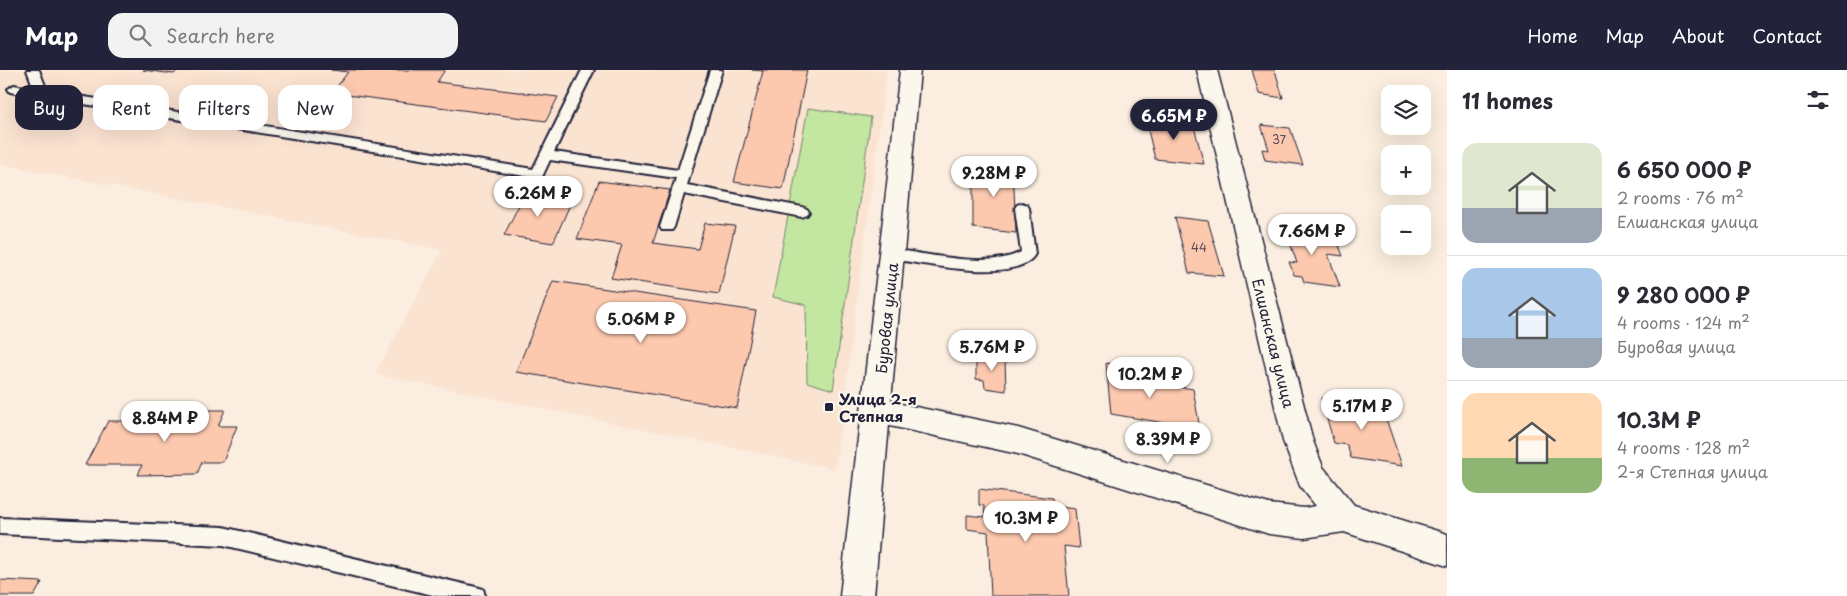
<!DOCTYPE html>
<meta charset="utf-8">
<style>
body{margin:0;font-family:"Playpen Sans",sans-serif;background:#f2f2f3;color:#2b2b33;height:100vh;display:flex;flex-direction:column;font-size:19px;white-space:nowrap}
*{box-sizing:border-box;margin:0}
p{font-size:16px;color:#7c7c81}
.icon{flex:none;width:28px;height:28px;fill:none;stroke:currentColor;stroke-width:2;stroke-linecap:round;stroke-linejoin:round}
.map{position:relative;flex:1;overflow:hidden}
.details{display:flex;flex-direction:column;background:#fff;width:400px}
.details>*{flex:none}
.banner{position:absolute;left:15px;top:15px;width:475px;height:45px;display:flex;gap:10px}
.controls{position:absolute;left:1381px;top:15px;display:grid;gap:10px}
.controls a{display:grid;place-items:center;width:50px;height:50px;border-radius:10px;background:#fff;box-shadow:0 5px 20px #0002;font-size:25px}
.price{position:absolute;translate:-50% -42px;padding:0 11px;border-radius:18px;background:#fff;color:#222;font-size:16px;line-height:32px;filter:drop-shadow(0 1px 2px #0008)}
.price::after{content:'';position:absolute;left:50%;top:30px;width:15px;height:11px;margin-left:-8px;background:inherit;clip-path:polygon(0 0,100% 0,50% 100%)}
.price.selected{background:#22223b;color:#fff}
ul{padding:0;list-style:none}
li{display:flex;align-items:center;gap:15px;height:125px;padding:0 15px}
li+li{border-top:1px solid #e1e1e2}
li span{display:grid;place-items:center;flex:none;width:140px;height:100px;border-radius:15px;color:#555}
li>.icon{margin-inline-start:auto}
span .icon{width:60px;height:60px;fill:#fffc;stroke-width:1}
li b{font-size:21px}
h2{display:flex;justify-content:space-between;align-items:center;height:60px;padding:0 15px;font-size:21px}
.tag{padding:0 18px;border-radius:15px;background:#fff;box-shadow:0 5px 20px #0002;font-size:18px;line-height:45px}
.tag.selected{background:#22223b;color:#fff}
header{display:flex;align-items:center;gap:30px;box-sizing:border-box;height:70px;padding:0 25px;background:#22223b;color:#fff}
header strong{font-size:24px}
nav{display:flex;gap:28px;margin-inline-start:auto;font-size:18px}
.search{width:350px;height:45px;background:#f2f2f3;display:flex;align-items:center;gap:12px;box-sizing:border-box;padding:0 18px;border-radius:15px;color:#7c7c81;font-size:19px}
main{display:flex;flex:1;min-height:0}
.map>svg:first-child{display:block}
.built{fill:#fbe3d1}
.green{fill:#c3e7a1;stroke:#72846e}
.building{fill:#fcc8ae;stroke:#22223b}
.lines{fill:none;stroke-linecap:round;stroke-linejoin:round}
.service-casing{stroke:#22223b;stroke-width:4}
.minor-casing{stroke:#22223b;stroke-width:3}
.secondary-casing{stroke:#22223b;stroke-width:3}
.service{fill:#fbf7ec;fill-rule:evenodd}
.minor{fill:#fbf7ec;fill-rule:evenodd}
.secondary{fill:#fbf7ec;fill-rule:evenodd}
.poi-dot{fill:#22223b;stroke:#fbf7ec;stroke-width:2}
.labels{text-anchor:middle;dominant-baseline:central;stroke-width:4.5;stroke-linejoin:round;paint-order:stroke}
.number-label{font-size:12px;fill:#584c58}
.street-label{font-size:15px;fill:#22223b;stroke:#fbf7ec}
.poi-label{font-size:15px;font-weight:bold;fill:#22223b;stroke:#fbf7ec;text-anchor:start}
</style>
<header>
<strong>Map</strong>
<div class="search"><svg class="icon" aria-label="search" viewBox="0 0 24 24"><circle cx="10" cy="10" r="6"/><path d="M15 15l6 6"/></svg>Search here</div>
<nav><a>Home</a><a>Map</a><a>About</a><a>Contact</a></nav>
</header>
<main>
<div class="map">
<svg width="1447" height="526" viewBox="0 0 1447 526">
<rect width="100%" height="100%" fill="#fbeee0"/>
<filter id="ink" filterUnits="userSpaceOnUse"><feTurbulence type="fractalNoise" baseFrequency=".02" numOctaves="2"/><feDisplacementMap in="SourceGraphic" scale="10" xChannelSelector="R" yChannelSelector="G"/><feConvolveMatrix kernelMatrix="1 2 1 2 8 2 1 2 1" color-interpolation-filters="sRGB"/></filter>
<g filter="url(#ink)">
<!-- built -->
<polygon class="built" points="0,0 887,0 835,399 375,304 442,180 0,94"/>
<!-- green -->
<polygon class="green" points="808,38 871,47 833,320 807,312 806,235 773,227"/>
<!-- building -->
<g class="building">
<polygon points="143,0 178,0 174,4"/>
<polygon points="331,0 445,0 437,12 558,27 546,51 332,23 348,2"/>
<polygon points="752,0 807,0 783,119 734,112 763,1"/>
<polygon points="1252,0 1275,0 1283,28 1259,24"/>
<polygon points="1145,48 1193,53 1204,94 1155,89"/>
<polygon points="1261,55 1290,58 1303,95 1265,90 1262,79 1269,80"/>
<polygon points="973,92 1013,97 1016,163 973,158"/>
<polygon points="599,111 670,120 653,173 698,179 705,153 735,156 719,224 611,208 622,175 577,169"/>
<polygon points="525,123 572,130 553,173 504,165"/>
<polygon points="1175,147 1208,151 1224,206 1189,203"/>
<polygon points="1287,154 1302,155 1306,167 1337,170 1343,186 1328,184 1340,217 1304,212 1302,206 1294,205 1289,192 1297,193 1290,173 1282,172 1278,160 1289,161"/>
<polygon points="553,211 756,241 737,338 516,302"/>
<polygon points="976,285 1005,289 1006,321 985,318 984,310 976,309"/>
<polygon points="1106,293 1132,297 1134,310 1193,319 1200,359 1111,344"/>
<polygon points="1321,328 1382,337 1402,396 1351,388 1347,375 1334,373"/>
<polygon points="166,340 225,340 218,356 237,356 223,392 202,392 197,404 138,405 142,395 85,395 108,351 161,351"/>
<polygon points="979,419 1052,428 1053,436 1075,439 1079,478 1064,476 1069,526 991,526 988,462 967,459 967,445 985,447 984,436 979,435"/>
<polygon points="0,510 42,512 34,526 0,526"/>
</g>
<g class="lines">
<defs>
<g id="service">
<polygon points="27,0 39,0 47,21 533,99 582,0 594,0 554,82 678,100 710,0 722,0 687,115 802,137 807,139 809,142 807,145 802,147 684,124 674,157 672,160 662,160 660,157 676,108 550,90 542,107 537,108 10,22 8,19 14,15 34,19"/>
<path d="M1022,133L1027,135L1029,138L1035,184C1018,215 921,193 892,189L887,188L885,184L887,180L892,179C928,184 989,199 1021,182L1015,138L1017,135Z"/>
<polygon points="0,448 223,457 476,517 483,519 485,526 437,526 223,475 0,464"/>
</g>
<polygon id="minor" points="1197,0 1217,0 1313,371 1323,397 1354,435 1447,464 1447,496 1344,462 1304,468 1269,464 1018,384 867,351 862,342 867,333 877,329 1018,358 1269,434 1304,438 1316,436 1300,416 1283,371"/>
<polygon id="secondary" points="900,0 920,0 874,526 840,526"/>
</defs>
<!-- service casing -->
<use href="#service" class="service-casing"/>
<!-- minor casing -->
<use href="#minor" class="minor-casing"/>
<!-- secondary casing -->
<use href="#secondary" class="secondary-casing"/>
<!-- service -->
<use href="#service" class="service"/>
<!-- minor -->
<use href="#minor" class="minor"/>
<!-- secondary -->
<use href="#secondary" class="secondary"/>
</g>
</g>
<!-- markers -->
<rect class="poi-dot" x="824" y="332" width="10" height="10" rx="2.5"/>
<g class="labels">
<!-- number labels -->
<g class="number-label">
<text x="1279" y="69">37</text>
<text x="1199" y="177">44</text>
</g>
<!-- street labels -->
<g class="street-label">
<text transform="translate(886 248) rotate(-84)">Буровая улица</text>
<text transform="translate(1274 273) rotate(76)">Елшанская улица</text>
</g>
<!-- poi labels -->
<g class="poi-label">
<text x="839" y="328">Улица 2-я<tspan x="839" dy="17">Степная</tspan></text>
</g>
</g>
</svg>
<div class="controls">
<a><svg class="icon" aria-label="layers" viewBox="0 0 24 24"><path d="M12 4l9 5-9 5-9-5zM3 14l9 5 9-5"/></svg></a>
<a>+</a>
<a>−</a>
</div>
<b class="price selected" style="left:1174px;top:71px">6.65M ₽</b>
<b class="price" style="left:994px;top:128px">9.28M ₽</b>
<b class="price" style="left:538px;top:148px">6.26M ₽</b>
<b class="price" style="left:1312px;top:186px">7.66M ₽</b>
<b class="price" style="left:641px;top:274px">5.06M ₽</b>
<b class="price" style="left:992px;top:302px">5.76M ₽</b>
<b class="price" style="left:1150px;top:329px">10.2M ₽</b>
<b class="price" style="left:1362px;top:361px">5.17M ₽</b>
<b class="price" style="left:165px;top:373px">8.84M ₽</b>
<b class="price" style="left:1168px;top:394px">8.39M ₽</b>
<b class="price" style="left:1026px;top:473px">10.3M ₽</b>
<div class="banner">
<a class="tag selected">Buy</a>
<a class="tag">Rent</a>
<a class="tag">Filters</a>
<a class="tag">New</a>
</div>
</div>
<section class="details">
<h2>11 homes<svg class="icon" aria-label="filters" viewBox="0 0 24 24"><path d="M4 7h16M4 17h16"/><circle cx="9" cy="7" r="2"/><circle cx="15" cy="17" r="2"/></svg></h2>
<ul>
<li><span style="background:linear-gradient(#dfe7d0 65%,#9aa5b1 0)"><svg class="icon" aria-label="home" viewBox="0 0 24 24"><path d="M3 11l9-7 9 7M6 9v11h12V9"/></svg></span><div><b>6 650 000 ₽</b><p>2 rooms · 76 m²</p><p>Елшанская улица</p></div></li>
<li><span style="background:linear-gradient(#a9c7e8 70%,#9aa5b1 0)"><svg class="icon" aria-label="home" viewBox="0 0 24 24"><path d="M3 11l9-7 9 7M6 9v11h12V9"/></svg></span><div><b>9 280 000 ₽</b><p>4 rooms · 124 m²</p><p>Буровая улица</p></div></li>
<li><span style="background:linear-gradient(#ffd9b3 65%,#8fb573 0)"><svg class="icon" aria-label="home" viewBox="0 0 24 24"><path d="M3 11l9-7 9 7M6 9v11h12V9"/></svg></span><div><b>10.3M ₽</b><p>4 rooms · 128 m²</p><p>2-я Степная улица</p></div></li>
</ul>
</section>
</main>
